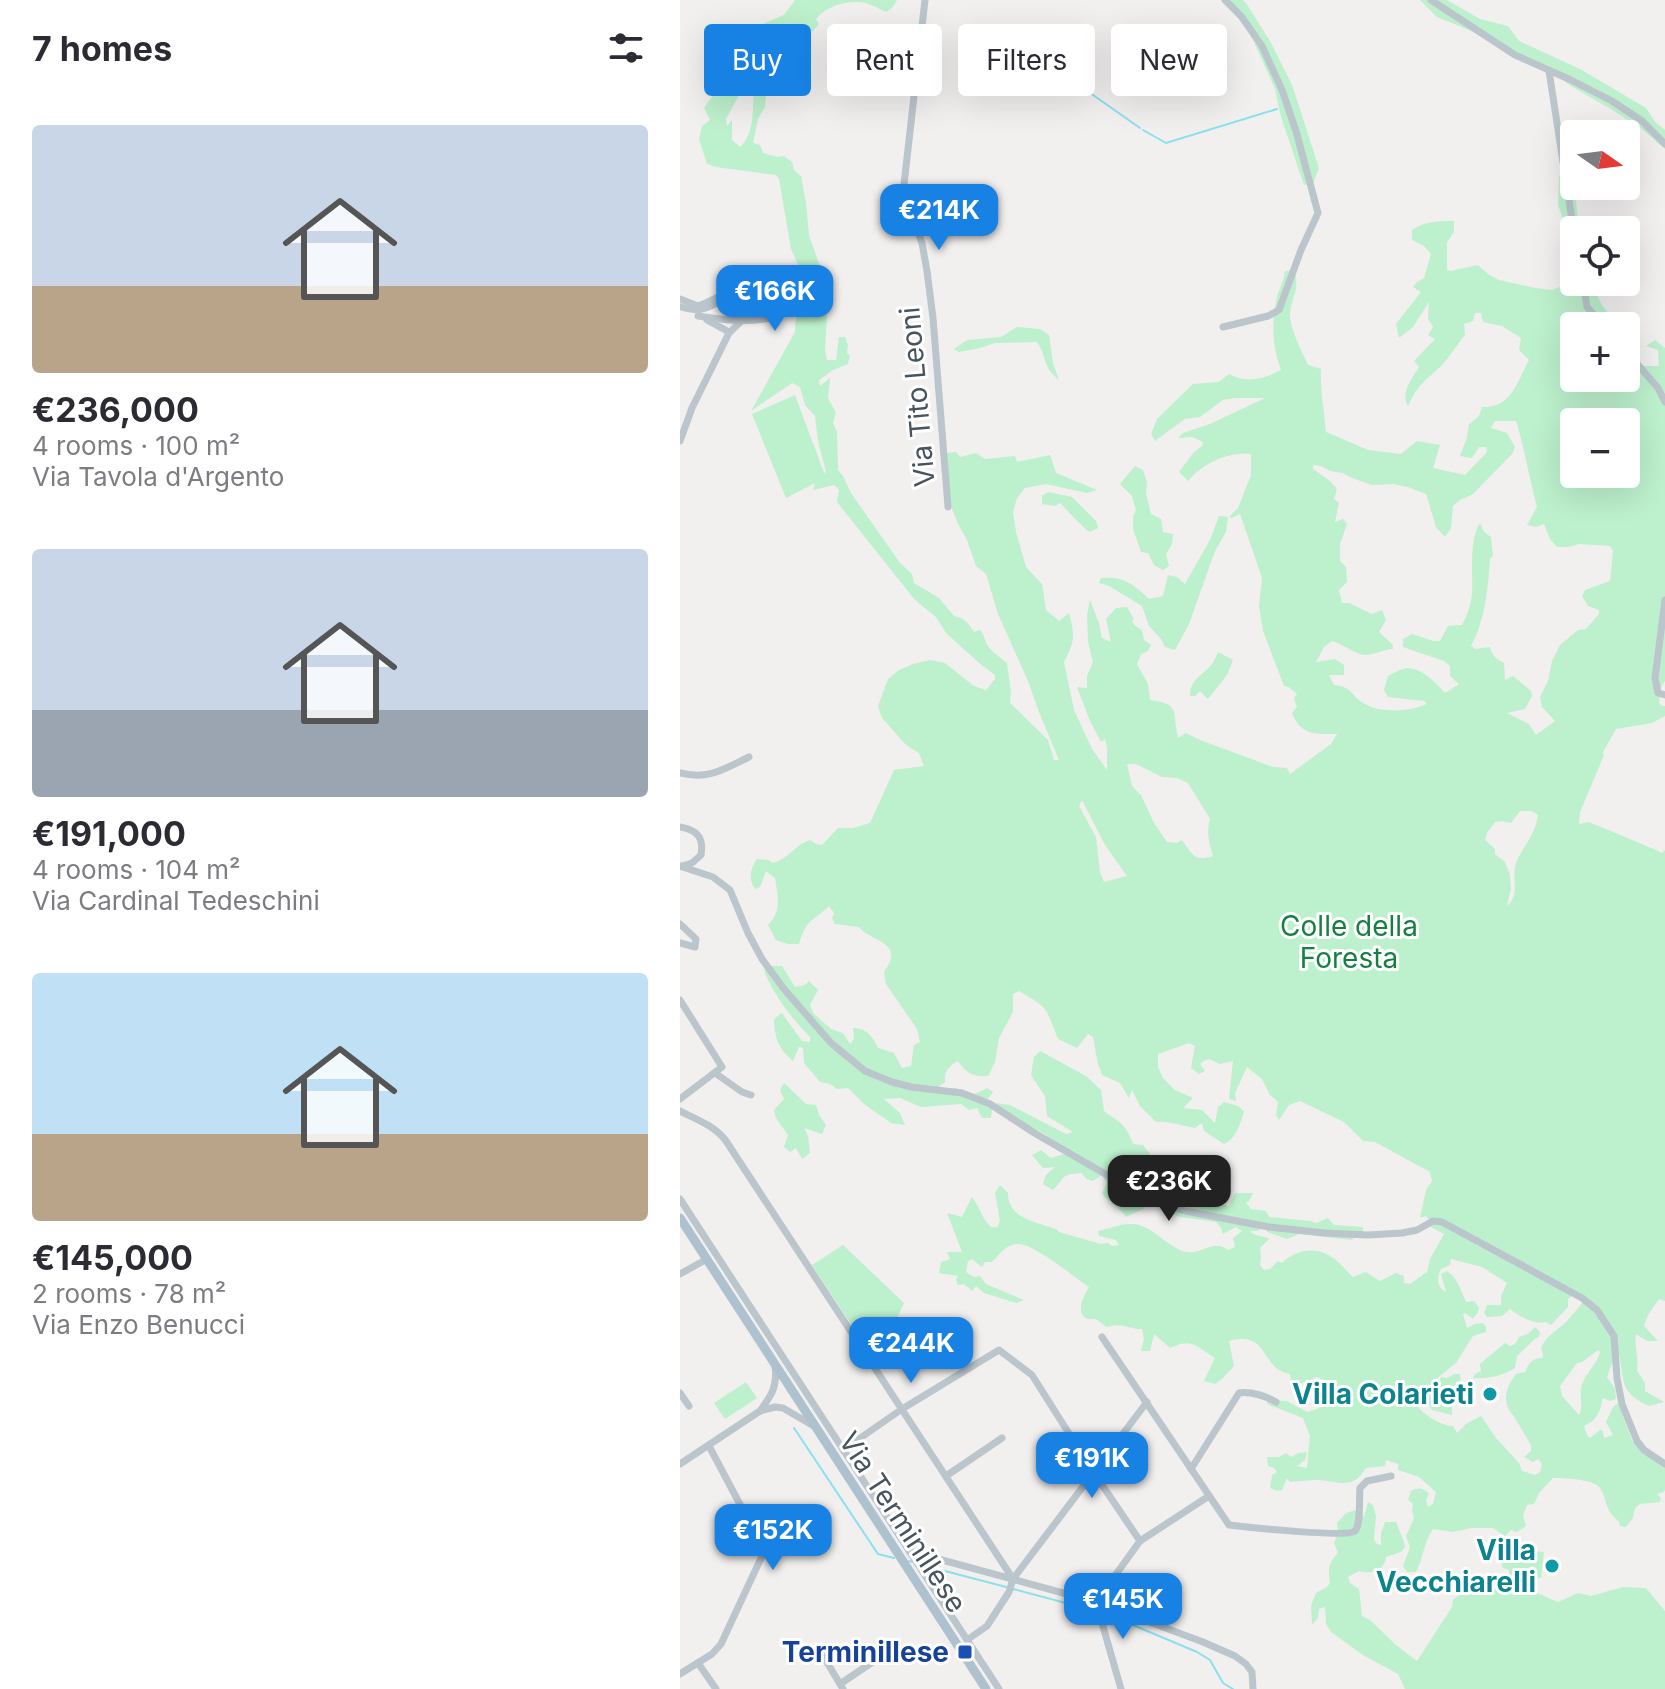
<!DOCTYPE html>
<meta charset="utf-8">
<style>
body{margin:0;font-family:Inter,sans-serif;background:#f2f2f3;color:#2b2b33;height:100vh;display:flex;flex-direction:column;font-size:30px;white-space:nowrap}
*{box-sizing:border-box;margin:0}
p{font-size:26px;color:#7c7c81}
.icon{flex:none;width:44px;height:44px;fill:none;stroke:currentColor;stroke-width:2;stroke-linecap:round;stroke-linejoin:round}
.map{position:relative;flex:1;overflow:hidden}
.drawer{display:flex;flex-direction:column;background:#fff;width:680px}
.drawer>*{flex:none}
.guide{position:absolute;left:24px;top:24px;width:760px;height:72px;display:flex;gap:16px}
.needle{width:52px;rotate:104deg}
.controls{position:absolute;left:880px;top:120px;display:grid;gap:16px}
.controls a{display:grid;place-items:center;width:80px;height:80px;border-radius:8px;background:#fff;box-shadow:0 8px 32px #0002;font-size:40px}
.price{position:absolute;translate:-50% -68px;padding:0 18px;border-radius:16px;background:#1782e3;color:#fff;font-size:26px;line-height:52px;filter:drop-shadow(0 2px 4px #0008)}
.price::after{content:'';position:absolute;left:50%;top:48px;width:24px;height:18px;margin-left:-12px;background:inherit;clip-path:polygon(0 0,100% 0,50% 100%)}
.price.on{background:#222;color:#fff}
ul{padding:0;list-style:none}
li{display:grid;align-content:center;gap:16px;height:424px;padding:0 32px}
li span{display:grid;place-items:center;height:248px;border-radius:8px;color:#555}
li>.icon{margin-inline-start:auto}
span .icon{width:144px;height:144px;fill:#fffc;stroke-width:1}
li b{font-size:34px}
h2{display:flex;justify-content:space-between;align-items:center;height:96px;padding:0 32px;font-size:34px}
.pill{padding:0 28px;border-radius:8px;background:#fff;box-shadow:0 8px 32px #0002;font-size:28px;line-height:72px}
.pill.on{background:#1782e3;color:#fff}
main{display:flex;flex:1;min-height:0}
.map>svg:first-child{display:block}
.green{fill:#bdf0cc;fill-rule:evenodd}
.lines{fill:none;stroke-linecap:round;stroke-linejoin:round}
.stream{stroke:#8ae1ed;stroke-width:2}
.minor{stroke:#bac5cc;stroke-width:7}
.major{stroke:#aec1ce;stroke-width:9}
.culture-dot{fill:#0f9aa8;stroke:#fff;stroke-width:3}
.transit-dot{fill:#1a4fb4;stroke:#fff;stroke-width:3}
.labels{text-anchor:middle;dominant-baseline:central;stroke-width:6;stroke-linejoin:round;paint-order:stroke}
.street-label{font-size:28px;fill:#47545d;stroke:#fff}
.park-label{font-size:28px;fill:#167f42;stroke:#fff}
.culture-label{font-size:28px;font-weight:bold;fill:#0d838f;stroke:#fff;text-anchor:end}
.transit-label{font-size:28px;font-weight:bold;fill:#164399;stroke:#fff;text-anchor:end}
</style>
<main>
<section class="drawer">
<h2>7 homes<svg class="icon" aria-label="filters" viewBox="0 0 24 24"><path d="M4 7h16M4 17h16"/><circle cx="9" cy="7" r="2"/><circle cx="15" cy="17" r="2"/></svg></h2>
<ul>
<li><span style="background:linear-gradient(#c9d6e8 65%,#b9a48a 0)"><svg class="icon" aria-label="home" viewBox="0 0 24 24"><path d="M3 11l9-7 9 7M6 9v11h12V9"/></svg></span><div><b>€236,000</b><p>4 rooms · 100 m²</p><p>Via Tavola d'Argento</p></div></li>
<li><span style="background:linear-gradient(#c9d6e8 65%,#9aa5b1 0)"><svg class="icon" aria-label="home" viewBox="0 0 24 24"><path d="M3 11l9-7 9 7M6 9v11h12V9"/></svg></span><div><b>€191,000</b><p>4 rooms · 104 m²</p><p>Via Cardinal Tedeschini</p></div></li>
<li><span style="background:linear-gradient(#bfe0f5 65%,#b9a48a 0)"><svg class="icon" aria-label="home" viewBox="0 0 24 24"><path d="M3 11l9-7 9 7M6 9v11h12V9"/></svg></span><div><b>€145,000</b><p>2 rooms · 78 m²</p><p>Via Enzo Benucci</p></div></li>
</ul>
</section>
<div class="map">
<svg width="985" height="1689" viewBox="0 0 985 1689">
<rect width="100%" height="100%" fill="#f2efef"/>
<!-- green -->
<g class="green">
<path d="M115,0H217L212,8L206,12C198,8 189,3 180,2C165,1 146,6 136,19L139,24L132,32L128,29C102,33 109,37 96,55C91,61 82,64 76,70C64,84 55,103 46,119L47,126L52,120V140L60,147C77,132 71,104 75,84L84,79L86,96L85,107L78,119L73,143L80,145L83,153L97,157L104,156L112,162L114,170L121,176L126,203L129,235L144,278L147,315L145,351L147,360H156L159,337H165L168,345L167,353L170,356L168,364L153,370L139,380L140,386L150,378L148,398L156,413L153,423L157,432L158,470L163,476L171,493L220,563L232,574L234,583L259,598L274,616C285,618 288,623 294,632L300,630C305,635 304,640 308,646C313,653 321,658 327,663L331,693L330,703L368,740L374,760H379L359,712L348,681L318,614L306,574L296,566L287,540L278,524L271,506L268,483L267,453L276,452L280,457L296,453L305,459L335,456L337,462L370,455L376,473L417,490L407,493L366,484L345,488L337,498L333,512L336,532L346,567L362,584L366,610L379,621L389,613C395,635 395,642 384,662L394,710L412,749L427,770V747L425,739L421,742L410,721L397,687L407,688V676L413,662L408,642L407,615L410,600L419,623L422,638L431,642L426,619L436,608L447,607L454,619L452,620L454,625L462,630L464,640L471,645L468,651L461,654L457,664L468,684L470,700C501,704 492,711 498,738L506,733L520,740L593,767L607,768L610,774L651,744L657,734C636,734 621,736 612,713L617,707L614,698L617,694L609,687L604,686L583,631L579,606L582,578L560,514L552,518L549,517L558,508L571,475V454C546,452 524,463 508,481L499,472L513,453L522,446L523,442L512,437L498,438L503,433L530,424L585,398H555L543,400L520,417L505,419L475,441L471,434L477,419L513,384L539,382L549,374C567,384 584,379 601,370C593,347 591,326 596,301C598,290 604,282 605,271L614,270C621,292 610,297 610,315C611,332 621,349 628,365L641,369C640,389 644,411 646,432L688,450L721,454L737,441L760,445L753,468L785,475L807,452L806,447H799L792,458L780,456L787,437L789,424L799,416L802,407C833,407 836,383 849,360L839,350L841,338L822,326L803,322L801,313H795L793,321L784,324L785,335C777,344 770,357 761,366C744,382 739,383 728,406C720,393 732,379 739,367L734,361L755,339L748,335L753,327L748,319L749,302L733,327L719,338L716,324L741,292L733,287L737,282L744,278L751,254L744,246L732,240V230C745,221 758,221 774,221V232L767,242V270L770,271L798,265L809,275L819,280L855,288L872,290L889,283L892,275L886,228L878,205L879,176L889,175C898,195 895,209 901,230H894V282H914C918,305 927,313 945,326H894V378H946V329L949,342L959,347L961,366H979L978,350L966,346L975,340L985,348V681L981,687L979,703L982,706H985V716L972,723L936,729L923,752L924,755L900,812L899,824L909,822L976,850L982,853L985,850V1301L979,1299L968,1315L964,1326L978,1341H967L956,1334C954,1345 959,1358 957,1371L965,1383V1391L984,1402L969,1406C939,1392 945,1382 939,1355L934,1358L927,1377L935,1389L936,1399L930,1401L923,1398C920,1411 918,1420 904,1426L907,1435L910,1438L920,1430L923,1431L924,1438L933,1435L926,1422L933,1407L938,1403L952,1440L961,1451L985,1468V1489L984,1492L977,1494L981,1498L980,1502L960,1504L955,1508L953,1518L946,1527L940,1526L939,1521C924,1512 927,1495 919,1487C912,1479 883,1478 873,1478L859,1493L854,1504L847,1505L843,1516L846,1526L837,1532L831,1530L825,1536L813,1528H791L773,1532L753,1529C743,1544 744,1556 736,1572H727L723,1566L730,1547L726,1536L734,1518L732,1510L733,1504L728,1500L731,1491C739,1487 743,1488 749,1494L746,1500L748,1507L753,1504L756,1492L739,1477L718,1470V1464L706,1460L705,1466L686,1468C672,1491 659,1481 638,1480C628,1480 619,1481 610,1482L607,1478L602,1490L598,1491L590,1488L592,1475L597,1472L594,1468L588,1466L587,1457H599L606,1453L611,1457L619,1453L627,1452L625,1460L617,1466L627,1468L630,1436L623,1418L587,1404V1400L607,1401L627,1412C638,1409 647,1406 653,1395C651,1385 647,1382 637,1377L619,1384L611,1380L610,1374C580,1369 589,1329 549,1341L554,1366L543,1378L535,1384L524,1381L535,1358C516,1347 513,1337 490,1348L474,1334L470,1351H461L464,1339L462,1329C447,1329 443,1322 427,1327C425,1326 418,1320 415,1319C413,1318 410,1320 408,1319C394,1314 404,1295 409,1287C394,1277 353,1243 338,1244C326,1244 320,1254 312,1262H305L302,1267L292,1259L288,1261L286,1272L294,1277L300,1276L306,1284L344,1300L336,1303L304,1293L296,1286L292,1291L284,1284L278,1285L276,1280L278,1276L259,1273L261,1262L270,1259L267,1252H282L267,1213L282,1217L292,1197C300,1207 302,1219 311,1227H317L320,1221L315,1193L320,1185L328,1193C328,1219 356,1222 376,1229L379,1232L421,1244L428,1243L432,1246L439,1245L436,1240L419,1236L418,1231C428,1229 440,1224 450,1224C472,1223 485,1247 506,1252C521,1255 534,1238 548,1250L555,1247L553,1238L562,1231L556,1227L543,1234L541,1228L536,1222L500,1217L462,1200L465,1208L446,1217C440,1207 428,1203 422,1193L427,1183L422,1175L413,1181L406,1179L402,1173C379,1175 387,1176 373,1190L363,1184L366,1175L375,1167L363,1168L352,1155L361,1150L371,1158L387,1153L369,1145L366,1135L318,1109L316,1103L330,1105L386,1134L393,1132L367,1116L365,1096L351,1075L354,1057L360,1051L406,1076L421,1090L424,1111C441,1124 445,1122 453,1144L463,1145L470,1154C469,1162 467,1172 471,1180C484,1199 528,1202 549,1206L555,1193H573L569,1201L566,1203L571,1209L586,1211L589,1217L630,1221L636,1223L648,1218L654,1225L683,1227V1233L676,1235L672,1240L619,1234L607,1239L587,1232V1226L583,1227L578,1231H570C575,1237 583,1235 589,1239L580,1248L581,1257L580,1265L584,1270L590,1269L598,1261L602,1263C619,1247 641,1246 658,1262C664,1267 667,1272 673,1277L686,1272L700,1281L716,1273L724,1276V1283L730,1284L747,1272L750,1259L764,1234L749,1226V1220L746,1216L740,1218L746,1190L752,1181L750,1172L695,1142L683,1141L664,1122L620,1101L609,1105L599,1120L596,1115L598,1102L590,1095L582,1079L567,1067L555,1093L556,1101L549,1099L553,1061L540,1064C531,1060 528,1056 520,1064L525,1071L519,1074L511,1068L515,1046L509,1043L478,1054V1067L483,1078L495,1090L513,1098L503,1108L522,1110L535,1123L538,1107L544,1102L558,1106L564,1111C560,1124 557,1138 544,1144L524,1131L522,1123L515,1128C501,1126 490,1121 476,1122L460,1106L452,1090L449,1098L440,1083L422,1075L418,1064L413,1037L408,1034L397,1048L378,1039C365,1007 370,1009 339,991L333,994V1012L319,1038L315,1062L308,1076C293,1077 286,1073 278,1061C269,1066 264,1071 265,1082L256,1089L277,1088C286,1099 296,1094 307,1088L313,1092L308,1099L304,1098L312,1109L311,1118H302L297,1108L289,1110L281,1104L241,1107L220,1098L204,1099L220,1113L225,1125L211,1123L184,1104L168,1088L157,1089L150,1084L140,1082L124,1063L123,1048L119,1047L113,1061C99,1050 94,1037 94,1019L102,1013L122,1041L130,1042V1037C113,1020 92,993 84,970L89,966H102L115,987L125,985L129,981L138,990L130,1005L134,1014L151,1029L163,1033L170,1044L174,1039L173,1028C187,1028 193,1037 198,1048L214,1053L222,1068L231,1066L234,1045L240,1042L237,1029L206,984L204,972C226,941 192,943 179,927L155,924L152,918L154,913L149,906C131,923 127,918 119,944H108L96,940L88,925C102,911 98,897 95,878L86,871L80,887L75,889C68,879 70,869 77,859L88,860L93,863C107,860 116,844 130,840L136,844L142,845L158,828H173L190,823L214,770L244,766L239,753L226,745L202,718L198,706L208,679L219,670L233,664L250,660L265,663L294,686L306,690L315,679V675L298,662L266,633L256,617L235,600L157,502L159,490L154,485L133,490L135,483L106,498L72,414L115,395L144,473L146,472L138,441L135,416L125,405L120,387L112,383L71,411L115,332V324L125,289V281L111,249L99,179L96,175L36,167L27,164L19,139L22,126L30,120L24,108L41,84L48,78L52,64L58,55L68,50L71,46L64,45L65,40L75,38L82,32L81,27L78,26L104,15ZM815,421H836C845,450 849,478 857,507L847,525L856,527L864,524L870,539L877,547H889L899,544L930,546L933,551L930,581L905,590L902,596L908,606L919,610V614L906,629L898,630L880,645L872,661L868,681L860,697L862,707L875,721L856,735L849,724L827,713L845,709L852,696L851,691L833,676L825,680L824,663C816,659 812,656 810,647L796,649L791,646C805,620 808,589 810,559L813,556L811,537L804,532L800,523C789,538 793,575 792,594C791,605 787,615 782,625L768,626L760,641H753L732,634L723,639V647L764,661L770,666V676L779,684L765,693C756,683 742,668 727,668C721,669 713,673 708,676L704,690L708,697L744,701L747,704C731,711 701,714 685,704C670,696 674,687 654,685L649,675H664V665L655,659L636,662L644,647L652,641C663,644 674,654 685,655C695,655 704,649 713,649V645L699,632L706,620L702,610L692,614L669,603H662L659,590L667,582L666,567L660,561V544L667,524L663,519L655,522L659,503L654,499L657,489L650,481L633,469V465L641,466L650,471L663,473L672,478L692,485L713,484L728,487L746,494L756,527L765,537L771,528L773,506L780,500L793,494L832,454L835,447L827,433L811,428ZM894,422H946V474H894ZM447,764H456L482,777L497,778L508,783L530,819C526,832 529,843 533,856C514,862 512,854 502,840L497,843L487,842L474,823L461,795L452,786ZM402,800L425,845L447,876L424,882L420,872L416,837L399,806ZM840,811H852L858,815C857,822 855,828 852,834C847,844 840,853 836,863C831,879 841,893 827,906L831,888L830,875L825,862L815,854V849L805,840L807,833L815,822L822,821L831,823ZM771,1259L802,1267L827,1283L821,1296V1305H807L804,1313L807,1317L822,1316L830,1309C839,1316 854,1325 866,1322L871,1325L888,1307V1299L894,1294L903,1302C897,1309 891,1317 884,1324C874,1333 868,1334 861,1348L863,1355L862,1358C852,1358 849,1363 845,1372L836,1374C826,1387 821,1402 833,1415L851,1445V1451L844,1457L853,1462L858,1459L862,1464L860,1472L855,1475L842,1471L839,1463L816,1438L801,1416L786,1424L777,1433L773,1426C759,1425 742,1414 735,1403L737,1397L743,1396L752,1410L772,1415V1399L781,1389L780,1374H774L768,1378L761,1377L755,1393L750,1394L751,1388L756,1379L776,1363L793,1336L806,1332V1327L803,1323L795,1324L787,1328L783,1314L785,1313L793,1319L798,1312L799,1308L794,1301L786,1302C781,1291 778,1278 767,1271L761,1274L766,1292C756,1287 757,1277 761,1269L770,1265ZM918,1350L920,1352C917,1365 904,1374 901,1388C900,1397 903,1407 899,1415L882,1396L880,1386L897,1363L902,1362Z"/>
<polygon points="547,0 563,0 566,3 590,41 612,85 639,168 633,184 624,185 601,117 595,89 565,22"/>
<polygon points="740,0 767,0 800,19 828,26 839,41 900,69 966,108 975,122 985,130 985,149 963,130 934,111 891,86 876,75 794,32 757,17"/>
<path d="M337,327L360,329L369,335L373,363L379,380C361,365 368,358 357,342L315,343L300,348L279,352L274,349L287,340L321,337Z"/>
<polygon points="455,466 463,470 467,482 466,494 471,514 481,519 483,532 493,534 492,544 486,554 489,566 483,570 474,565 468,553 461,552 453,529 453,517 456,510 452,496 440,484"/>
<path d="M368,492L392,497L416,521L418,528L410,532C401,526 389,512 380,503L375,506L362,504V496Z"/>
<path d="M539,516L548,517L546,532L535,551L509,624L495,650L485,647L481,639L469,626L462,606L429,586L419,583L421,578C444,576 453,584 469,599L483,596L488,575L497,577L505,584L530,540Z"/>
<path d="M538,652L553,660L547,675L528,699L520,691L515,696H510C510,678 523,676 532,664C534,662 537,654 538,652Z"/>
<polygon points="104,1083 126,1104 136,1105 139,1115 146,1125 142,1134 124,1128 128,1136 130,1153 122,1159 116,1148 110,1152 104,1147 108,1135 96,1118 94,1110 104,1099 100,1090"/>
<polygon points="163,1245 224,1303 216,1320 182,1341 132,1265"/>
<path d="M855,1327L860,1332L859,1337L856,1338L837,1356L835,1368C823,1376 807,1379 793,1378L795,1374L801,1371L800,1364L825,1343L830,1346L835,1344L839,1337L848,1334Z"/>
<polygon points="66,1382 77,1398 45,1419 34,1403"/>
<path d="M688,1502L693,1505L696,1516L694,1540L697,1544L701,1545V1533L705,1522H716L724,1542L725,1547L721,1552L706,1557C704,1572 692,1574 679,1571L668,1577L670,1583L679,1589L682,1616L690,1620L716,1645L737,1661L772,1607L773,1600L801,1577L814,1574L878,1602L898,1593L911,1596L943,1587L966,1588L985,1611V1689H725L718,1674L683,1655L651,1632L646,1624L645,1607L639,1609L638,1618L632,1625L631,1606L636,1593L647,1587L650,1583C648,1569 648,1563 658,1553L654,1543L658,1533L657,1523L666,1513L676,1510L684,1517Z"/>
<polygon points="845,1547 850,1547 851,1551 864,1552 861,1578 848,1577 846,1582 841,1581 842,1577 829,1576 829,1570 823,1568 821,1562 822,1559 830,1556 831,1550 844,1551"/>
</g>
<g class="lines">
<!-- stream -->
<g class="stream">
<polyline points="331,36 402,87"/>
<polyline points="406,90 460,128"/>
<polyline points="463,130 486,143 597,109"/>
<polyline points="114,1428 198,1554 214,1558"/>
<polyline points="229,1561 232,1562"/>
<polyline points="242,1565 326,1587"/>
<polyline points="333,1589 412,1610"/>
<polyline points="429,1615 517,1652 530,1660 543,1683 553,1689"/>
</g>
<!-- minor -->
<g class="minor">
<polyline points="245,0 223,193 242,243 247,271 253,318 268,507"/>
<polyline points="751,0 835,55 891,80 932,101 962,121 985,144"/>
<polyline points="869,71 894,233"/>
<polyline points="903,282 907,307 924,326"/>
<path d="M48,298C61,293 67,297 78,305"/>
<path d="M0,299L18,306C32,301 46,291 61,289C70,288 99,295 102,305C104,309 101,312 98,316C74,324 43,320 18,316"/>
<path d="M1,307C16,312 24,310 37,303"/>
<polyline points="27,320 49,332"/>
<polyline points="543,327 588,316 599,310 621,250 638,213 616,131 602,90 582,46 561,16 545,0"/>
<polyline points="946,351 978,388 985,402"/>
<polyline points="0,441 12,408 49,333 78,305 85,293"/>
<polyline points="985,600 975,678 978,693 985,695"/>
<path d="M0,773C29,780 44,769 69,757"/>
<path d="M0,827C17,830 24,837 21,855L12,863L2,866"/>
<polyline points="0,866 33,877 50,890 68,933 82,959 104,989 151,1043 185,1071 212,1082 231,1087 282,1093 310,1104 356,1134 453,1190 476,1202 505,1211 589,1227 645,1233 688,1235 722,1233 737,1230 753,1221 762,1222 902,1298 917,1310 934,1336 937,1378 942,1404 957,1441 964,1450 985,1464"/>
<polyline points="0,924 16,939 15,947 0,943"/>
<polyline points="0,1000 42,1067 0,1099"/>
<polyline points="35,1073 62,1092 71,1095"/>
<path d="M0,1111C16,1119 35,1126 46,1141L333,1579"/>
<polyline points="0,1199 319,1689"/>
<polyline points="0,1274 27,1259"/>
<path d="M422,1337L549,1525C566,1527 667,1538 675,1531C681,1525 679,1497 680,1488L687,1481L711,1476"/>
<polyline points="0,1393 9,1406"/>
<path d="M80,1411C91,1396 98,1386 95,1366"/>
<polyline points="163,1450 222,1409 319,1350 352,1375 414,1473 460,1541"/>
<polyline points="0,1464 80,1411 95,1407 103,1408 132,1425"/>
<path d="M511,1469L559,1393C570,1391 586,1396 596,1402"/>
<polyline points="266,1476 322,1438"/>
<polyline points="229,1551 416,1602 523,1642 555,1656 566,1664 572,1672 573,1689"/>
<polyline points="287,1640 307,1626 329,1592 333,1579 467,1402"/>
<polyline points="142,1654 163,1689"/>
<polyline points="18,1663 36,1689"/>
<polyline points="0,1674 32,1654 41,1644 82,1556 80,1542 29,1446"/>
<polyline points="160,1684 206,1653 206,1648"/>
<polyline points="441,1689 416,1602 460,1541 529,1496"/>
</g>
<!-- major -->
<polyline class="major" points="0,1218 306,1689"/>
</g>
<!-- markers -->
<g class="culture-dot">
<circle cx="810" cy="1394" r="8"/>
<circle cx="872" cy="1566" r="8"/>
</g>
<rect class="transit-dot" x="277" y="1644" width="16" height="16" rx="4"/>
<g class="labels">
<!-- street labels -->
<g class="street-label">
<text transform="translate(237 397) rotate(-95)">Via Tito Leoni</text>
<text transform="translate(223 1522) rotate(57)">Via Terminillese</text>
</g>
<!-- park labels -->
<g class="park-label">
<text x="669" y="926">Colle della<tspan x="669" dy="32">Foresta</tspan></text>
</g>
<!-- culture labels -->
<g class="culture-label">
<text x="794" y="1394">Villa Colarieti</text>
<text x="856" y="1550">Villa<tspan x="856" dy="32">Vecchiarelli</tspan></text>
</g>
<!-- transit labels -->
<g class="transit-label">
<text x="269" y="1652">Terminillese</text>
</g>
</g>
</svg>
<div class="controls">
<a><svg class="needle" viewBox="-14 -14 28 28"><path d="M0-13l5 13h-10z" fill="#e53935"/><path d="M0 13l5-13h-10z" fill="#7c7c81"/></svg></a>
<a><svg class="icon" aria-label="locate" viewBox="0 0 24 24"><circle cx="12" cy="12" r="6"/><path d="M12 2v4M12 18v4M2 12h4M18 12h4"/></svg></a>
<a>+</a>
<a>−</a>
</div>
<b class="price" style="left:259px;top:252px">€214K</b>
<b class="price" style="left:95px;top:333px">€166K</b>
<b class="price on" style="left:489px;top:1223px">€236K</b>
<b class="price" style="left:231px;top:1385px">€244K</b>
<b class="price" style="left:412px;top:1500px">€191K</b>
<b class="price" style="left:93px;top:1572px">€152K</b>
<b class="price" style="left:443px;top:1641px">€145K</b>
<div class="guide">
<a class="pill on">Buy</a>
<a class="pill">Rent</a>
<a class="pill">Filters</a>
<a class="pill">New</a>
</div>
</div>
</main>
